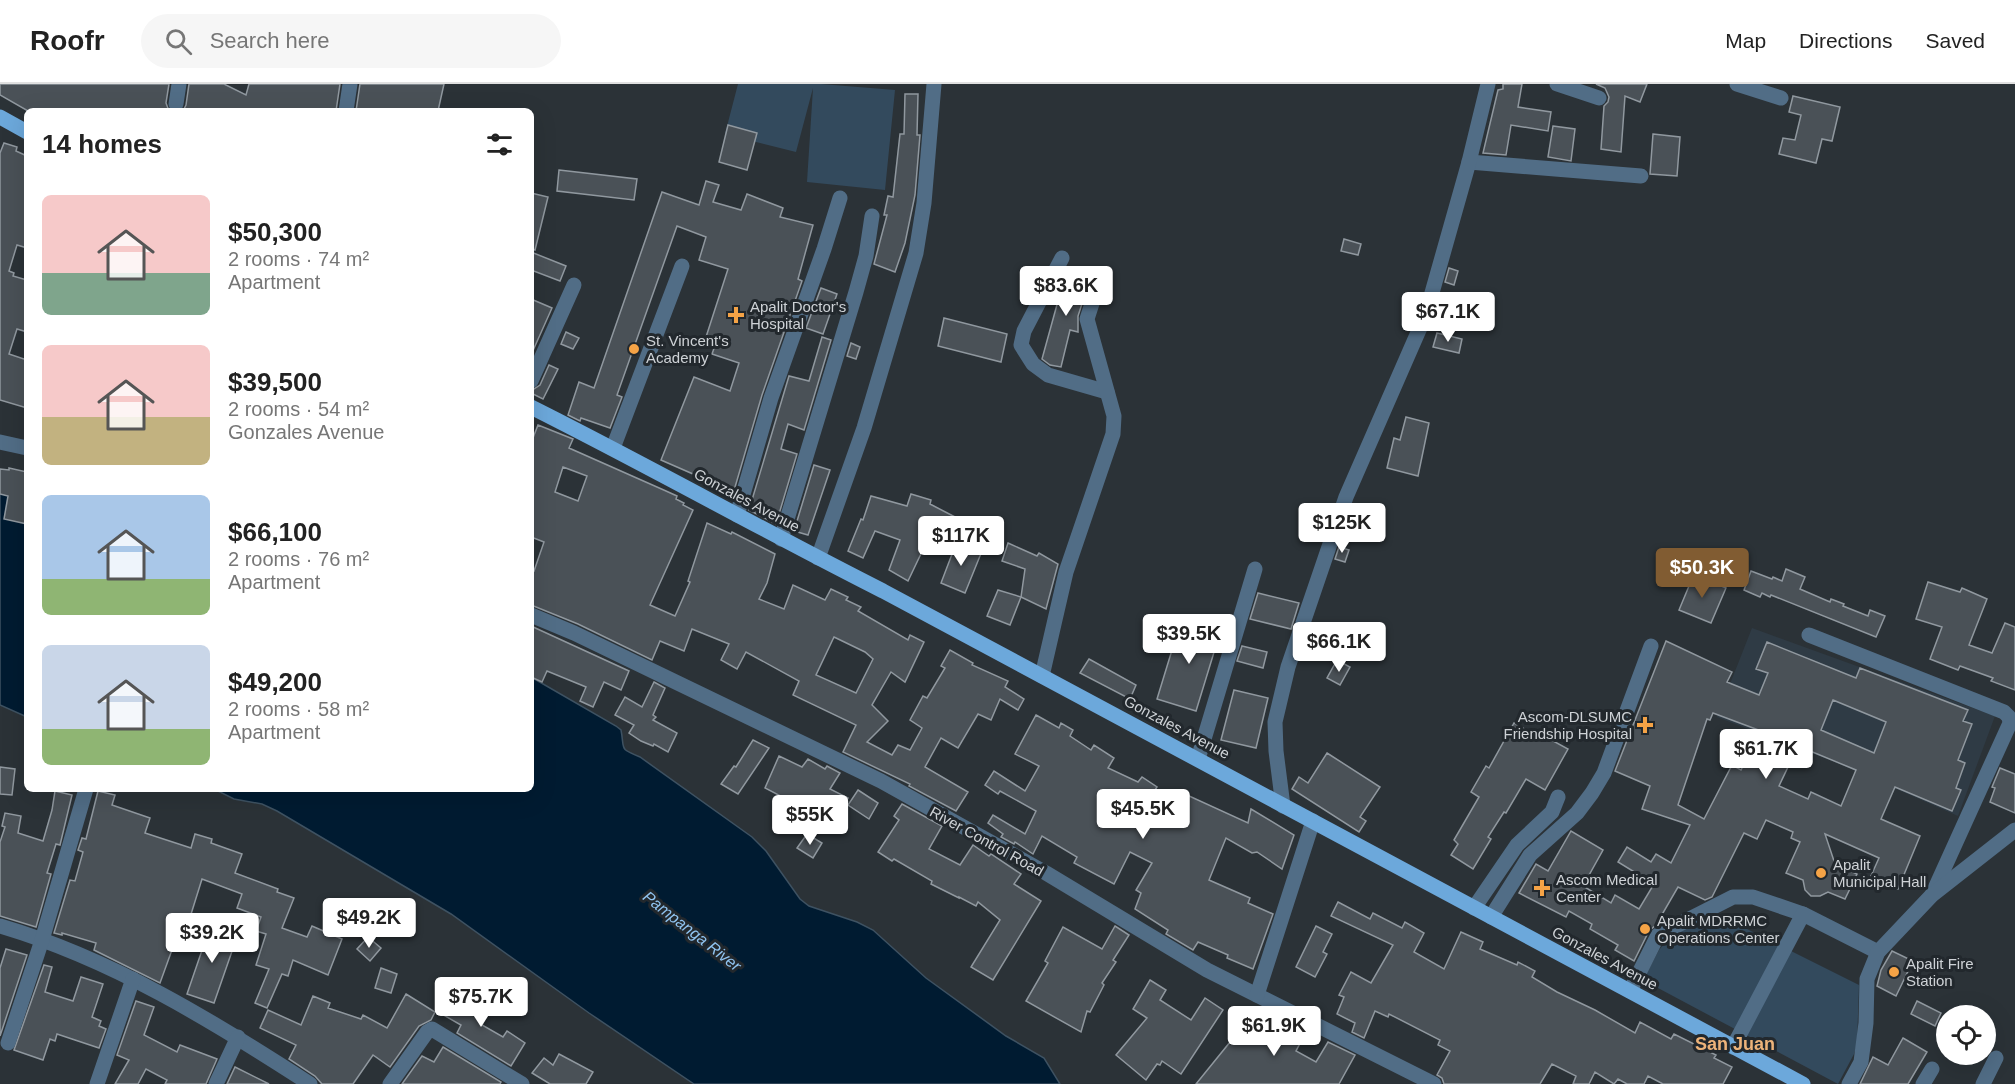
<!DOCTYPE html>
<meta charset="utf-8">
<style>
body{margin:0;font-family:Arial,sans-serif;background:#f6f6f6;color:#222;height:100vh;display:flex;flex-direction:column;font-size:22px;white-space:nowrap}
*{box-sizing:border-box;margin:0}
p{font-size:20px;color:#767676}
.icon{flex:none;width:33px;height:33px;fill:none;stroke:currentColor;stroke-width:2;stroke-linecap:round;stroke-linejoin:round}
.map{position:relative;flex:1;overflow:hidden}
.side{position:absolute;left:24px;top:24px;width:510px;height:684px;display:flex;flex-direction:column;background:#fff;border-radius:9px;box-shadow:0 6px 24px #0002}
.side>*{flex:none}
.buttons{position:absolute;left:1936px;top:921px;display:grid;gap:12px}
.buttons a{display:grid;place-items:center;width:60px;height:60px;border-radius:50%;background:#fff;box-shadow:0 6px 24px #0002;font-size:30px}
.price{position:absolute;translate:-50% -51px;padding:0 14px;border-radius:6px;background:#fff;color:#222;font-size:20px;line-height:39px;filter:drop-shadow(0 2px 3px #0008)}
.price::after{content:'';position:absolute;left:50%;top:36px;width:18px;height:14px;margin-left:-9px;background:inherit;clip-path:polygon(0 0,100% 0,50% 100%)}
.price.on{background:#815c32;color:#fff}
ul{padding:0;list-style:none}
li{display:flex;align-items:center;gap:18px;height:150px;padding:0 18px}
li span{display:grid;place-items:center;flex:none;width:168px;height:120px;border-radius:9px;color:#555}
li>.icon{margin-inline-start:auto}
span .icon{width:72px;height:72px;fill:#fffc;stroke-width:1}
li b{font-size:26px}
h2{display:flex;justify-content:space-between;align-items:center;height:72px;padding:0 18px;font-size:26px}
header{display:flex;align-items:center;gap:36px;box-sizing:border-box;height:84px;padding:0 30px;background:#fff;border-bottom:2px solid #e0e0e0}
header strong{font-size:28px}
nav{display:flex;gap:33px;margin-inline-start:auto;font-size:21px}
.search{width:420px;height:54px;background:#f6f6f6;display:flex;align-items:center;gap:15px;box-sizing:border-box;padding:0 21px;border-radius:33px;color:#767676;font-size:22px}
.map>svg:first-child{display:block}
.built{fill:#2f3b45}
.green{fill:#334a5d}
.water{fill:#001b31;stroke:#3e5262;stroke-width:1.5}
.building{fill:#4a5157;stroke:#90989f;stroke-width:1.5;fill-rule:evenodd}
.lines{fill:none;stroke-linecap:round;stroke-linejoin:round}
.minor{stroke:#516d86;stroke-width:15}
.major{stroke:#6ca8db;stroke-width:15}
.poi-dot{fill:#f5a346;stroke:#22282d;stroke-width:2}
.labels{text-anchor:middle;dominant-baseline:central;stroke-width:6;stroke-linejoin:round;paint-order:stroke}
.poi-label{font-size:15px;fill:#ced2d6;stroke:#22282d;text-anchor:start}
.street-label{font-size:15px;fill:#ced2d6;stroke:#22282d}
.water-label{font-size:16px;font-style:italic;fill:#90c4f1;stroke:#22282d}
.quarter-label{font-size:18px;font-weight:bold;fill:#edb37a;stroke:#22282d}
</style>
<header>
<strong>Roofr</strong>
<div class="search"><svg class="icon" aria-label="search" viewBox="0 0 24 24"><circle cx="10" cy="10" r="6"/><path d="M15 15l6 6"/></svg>Search here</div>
<nav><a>Map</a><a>Directions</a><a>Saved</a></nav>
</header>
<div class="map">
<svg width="2015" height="1000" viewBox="0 0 2015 1000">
<rect width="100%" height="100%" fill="#2b3237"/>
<!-- built -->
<polygon class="built" points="1752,544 1995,632 1958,732 1835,678 1717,633"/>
<!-- green -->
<g class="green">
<polygon points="738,0 821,0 895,6 885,106 807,98 813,4 796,68 725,50"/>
<polygon points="1713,828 1859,901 1857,960 1854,970 1838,1000 1643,896 1659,866 1674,848"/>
</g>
<!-- water -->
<g class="water">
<polygon points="0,410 27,413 27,633 0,621"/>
<path d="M531,593L616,642L621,646C625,666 618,664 640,673L752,753L766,767L800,815L809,822L857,838L873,846L926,894L1006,952L1044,974L1060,1000H694L589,929L451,830L277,727L262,720L234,715L214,705H531Z"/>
</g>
<!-- building -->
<g class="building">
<polygon points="0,0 169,0 166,19 169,27 28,27 0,11"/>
<polygon points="189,0 224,0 246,11 249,0 340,0 336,27 183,27 186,21"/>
<polygon points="360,0 444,0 438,27 356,27"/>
<polygon points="1503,0 1522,0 1518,23 1551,28 1548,47 1511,41 1506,71 1483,69 1498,6 1503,5"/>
<polygon points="1596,0 1647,0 1640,18 1625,12 1621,68 1601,65 1604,22 1608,18 1609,13 1605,4"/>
<polygon points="905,10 918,10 917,51 920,51 915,111 905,159 895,188 874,180 887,131 884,131 888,112 893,113 900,50 904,50"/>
<polygon points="1793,12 1840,23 1832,57 1822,55 1816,79 1779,70 1783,54 1795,56 1801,31 1789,28"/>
<polygon points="728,41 757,49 747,86 719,78"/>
<polygon points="1553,42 1575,45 1571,77 1548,73"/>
<polygon points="1653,50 1680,53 1677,92 1650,90"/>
<polygon points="4,59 17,63 16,67 27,72 27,164 17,161 9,187 14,189 13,192 27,196 27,248 17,245 9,270 27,276 27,324 0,316 0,69"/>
<polygon points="559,86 637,95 634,116 557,107"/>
<polygon points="706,97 719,101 713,118 741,126 747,110 783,124 780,133 813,141 798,195 802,197 762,311 733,410 708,400 709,397 661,376 694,293 730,307 739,279 712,270 717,256 706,253 728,185 699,176 706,153 677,142 617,311 622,313 610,344 581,334 580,337 568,331 579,298 594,304 662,108 699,121"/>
<polygon points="531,109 548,113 535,166 531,165"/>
<polygon points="1344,155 1361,160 1358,171 1341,167"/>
<polygon points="531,168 566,182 560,197 531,186"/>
<polygon points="1449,184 1458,187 1454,201 1445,198"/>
<polygon points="1066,188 1094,195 1087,204 1078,232 1078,248 1070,246 1061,283 1050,281 1042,275"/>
<polygon points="821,204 837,210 823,250 806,244"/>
<polygon points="531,215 552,224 531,271"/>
<polygon points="944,234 1007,250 1001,278 938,262"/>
<polygon points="566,248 579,254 573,265 561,260"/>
<polygon points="1437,249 1462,255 1459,269 1433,263"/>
<polygon points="822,253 831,256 804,346 788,340 781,365 797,370 776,440 749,426 789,292 809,297"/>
<polygon points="851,259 860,263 856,275 847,272"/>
<polygon points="549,281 558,285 543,315 531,309 531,307 540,301"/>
<polygon points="1406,333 1429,339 1418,392 1387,384 1394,354 1400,356"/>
<path d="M538,341L573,355L569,364L666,407L677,412L676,415L684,419L683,421L693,426L650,521L675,532L690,498L688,497L707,439L731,450L732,448L775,470L767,499L759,515L784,525L793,501L825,516L831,505L848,513L846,516L861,523L858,527L908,556L910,551L924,558L905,598L891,588L872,621L888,637L867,658L892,671L898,661L910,666L922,644L910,636L923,612L927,614L945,584L941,582L950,566L973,579L972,581L1008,597L1005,603L1024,615L1018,626L1000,615L991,636L978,630L958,664L941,654L925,683L968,708L956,727L909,702L910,700L843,668L856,641L793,611L799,597L746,568L737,585L721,576L729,560L692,545L684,567L660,557L652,576L578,540L531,521V486L534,487L544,458L531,453V359ZM563,383L587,392L578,417L555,408ZM834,553L865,568L873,575L856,609L816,591Z"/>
<polygon points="814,381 830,386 808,451 794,447"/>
<polygon points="9,384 27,388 27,440 4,435 8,412 0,410 0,385 9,386"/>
<polygon points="911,410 931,416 930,420 955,433 947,461 929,453 908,497 889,486 900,456 875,447 863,474 848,467 861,435 863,436 871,412 907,422"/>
<polygon points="957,457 982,467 965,509 941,499"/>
<polygon points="1008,459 1037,472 1039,469 1058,480 1046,525 1021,513 1025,485 1002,477"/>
<polygon points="1339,463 1349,466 1345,478 1335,475"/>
<polygon points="1786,485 1805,493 1800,505 1830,518 1831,515 1844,520 1843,522 1868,532 1870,526 1885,532 1876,553 1771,511 1770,513 1762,509 1760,513 1744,506 1751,487 1772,495 1773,493 1782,497"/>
<polygon points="1694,490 1726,504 1711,539 1679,526"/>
<polygon points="1928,498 1960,508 1962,504 1987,515 1969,561 1992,569 2005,539 2015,543 2015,606 1991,597 1993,594 1960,582 1958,586 1930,575 1942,543 1916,535"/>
<polygon points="998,506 1021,513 1010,541 987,532"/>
<polygon points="1258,509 1299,519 1291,545 1250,535"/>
<polygon points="1188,533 1219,541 1212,564 1215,565 1196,627 1157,615 1176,553 1183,555"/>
<polygon points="531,542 629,587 621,606 604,598 593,623 580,617 586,603 547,587 542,598 531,593"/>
<path d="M1666,557L1732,588L1727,598L1759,611L1768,589L1756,585L1767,558L1856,594L1860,584L1968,626L1963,637L1972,640L1958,676L1965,679L1956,704L1961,706L1952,727L1895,703L1881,735L1920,752L1898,805L1870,794L1879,774L1825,750L1835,780L1857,790L1845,815L1828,808L1820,812H1811L1805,806L1803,796L1786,789L1800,758L1791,754L1793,748L1766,736L1757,755L1744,749L1712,813L1705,816L1678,803L1656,841L1649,847L1634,877L1615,866L1618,861L1590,845L1592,840L1569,827L1566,833L1519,809L1536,780L1548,787L1571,747L1603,766L1583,802L1611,819L1615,811L1639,825L1654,800L1618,778L1627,763L1651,778L1656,770L1671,779L1690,741L1642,725L1650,702L1615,687ZM1833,616L1886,638L1874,669L1821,646ZM1713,629L1761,647L1741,686L1732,681L1704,735L1678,721L1707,635L1710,636ZM1798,662L1856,686L1841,722L1811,708L1808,715L1779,702Z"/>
<polygon points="1242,562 1267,568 1263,584 1237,577"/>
<polygon points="1089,575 1136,601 1130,615 1080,589"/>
<polygon points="1337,576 1350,583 1340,601 1327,594"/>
<polygon points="654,598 665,604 653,631 656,633 653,636 677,649 668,668 654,660 653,662 641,657 629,649 634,641 615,631 625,613 642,623"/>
<polygon points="1234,606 1268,614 1256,664 1221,656"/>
<polygon points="1036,631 1059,644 1061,639 1073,646 1070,652 1091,666 1094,661 1114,674 1108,684 1138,698 1142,693 1157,703 1149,715 1177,733 1187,711 1248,739 1251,725 1294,751 1282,785 1257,768 1252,769 1226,754 1209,796 1250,814 1248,819 1273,830 1253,885 1227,874 1228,871 1198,858 1193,866 1166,850 1168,846 1135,825 1141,809 1136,806 1152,779 1130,768 1114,800 1074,779 1077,773 1042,752 1033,770 1015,758 1014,760 1001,753 1003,750 988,739 993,731 1025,750 1036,727 1000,707 998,710 985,701 994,687 1025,707 1039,682 1015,670"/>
<polygon points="1514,639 1533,650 1535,647 1568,665 1545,706 1526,695 1506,729 1504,728 1488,753 1491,755 1473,785 1451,771 1458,760 1454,756 1479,713 1471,708 1486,682 1489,684"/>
<polygon points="753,656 769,664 738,710 721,700 734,682 736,683"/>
<polygon points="1327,669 1380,703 1360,733 1366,737 1359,748 1292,705 1299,693 1308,699"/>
<polygon points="779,672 802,683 808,675 825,685 827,682 840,689 830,705 848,714 834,740 765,704"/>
<polygon points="0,683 15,685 12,711 0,710"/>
<polygon points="2000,684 2015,690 2015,729 1990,718 1995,704 1992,703"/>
<polygon points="858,706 878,719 869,735 848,721"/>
<polygon points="55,707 72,711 60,761 56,760 47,789 51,790 36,843 0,832 0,758 5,743 2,742 5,729 21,732 18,749 43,757 52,726"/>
<polygon points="98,707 115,711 112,721 150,734 145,749 191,764 195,750 212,755 211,759 242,770 235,789 278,805 277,808 294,814 282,844 307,853 312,842 342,855 328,891 293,876 288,892 282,890 267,924 255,919 269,885 256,881 266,850 256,847 261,833 237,824 242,810 202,795 187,843 181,841 160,899 94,866 96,859 62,849 62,851 54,849 70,796 75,797 83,768 78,766 82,754 86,755"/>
<polygon points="902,720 942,742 929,765 960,781 973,761 989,772 991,770 1021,790 1014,800 1041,817 993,896 971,883 1000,836 978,818 976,822 959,813 959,814 931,800 932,797 894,775 892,777 878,768 899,736 894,732"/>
<polygon points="807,750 822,759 813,774 797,764"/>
<polygon points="1338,818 1370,835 1373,829 1402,844 1405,838 1424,849 1414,868 1444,885 1461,848 1483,858 1480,865 1517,881 1518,878 1535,887 1532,893 1557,908 1595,926 1635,949 1640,938 1671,955 1674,950 1716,971 1714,974 1732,983 1723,1000 1663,1000 1648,992 1644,1000 1627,1000 1618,995 1614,1000 1595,988 1589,1000 1573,1000 1576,992 1552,980 1540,1000 1444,1000 1442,994 1437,991 1450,967 1438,961 1440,956 1389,930 1388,933 1375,927 1364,954 1352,948 1355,939 1337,930 1344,913 1339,911 1351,888 1371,899 1393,861 1331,832"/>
<polygon points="211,840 238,850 214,919 187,910"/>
<polygon points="1115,842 1129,851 1113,876 1116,878 1102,899 1104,901 1090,928 1087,927 1081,948 1026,917 1048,879 1045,877 1063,843 1102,865"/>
<polygon points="1316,842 1332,850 1323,868 1327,870 1315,893 1296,883"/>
<polygon points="368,853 381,864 370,877 357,865"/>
<polygon points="6,865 27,871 0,952 0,884"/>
<polygon points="1892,867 1913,877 1896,912 1877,902 1881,886"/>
<polygon points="44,881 52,883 45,908 73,917 81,893 103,900 92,933 101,937 99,942 106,945 99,964 57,950 55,957 50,955 43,976 14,966"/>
<polygon points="381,884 397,890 391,909 375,904"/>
<polygon points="1150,896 1166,906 1160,916 1191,936 1205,914 1223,926 1181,990 1162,977 1160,981 1157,980 1146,996 1116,971 1147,934 1133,925"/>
<polygon points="454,905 469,914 468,916 489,928 482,941 503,953 507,947 525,959 511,982 457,949 461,941 440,929"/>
<polygon points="406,910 435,928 431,936 419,942 390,983 373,971 353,1000 322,1000 315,992 289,975 296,961 260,944 268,926 301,941 313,912 330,919 328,924 361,935 363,931 387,944"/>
<polygon points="136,917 154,923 144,951 177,968 180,961 217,975 206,1000 165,1000 167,996 146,985 138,1000 115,1000 129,976 117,971"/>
<polygon points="1917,917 1941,929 1935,942 1911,930"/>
<polygon points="1241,925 1248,931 1252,927 1264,937 1266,932 1305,950 1296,967 1316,978 1328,958 1355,971 1339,1000 1196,1000 1243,942 1233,934"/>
<polygon points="1903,954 1927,968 1908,1000 1860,1000 1873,973 1888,981"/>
<polygon points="443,963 501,998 500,1000 402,1000 422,972 434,978"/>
<polygon points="559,970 593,988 586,1000 550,1000 532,989 544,974 553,981"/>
<polygon points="235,983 269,1000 227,1000"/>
</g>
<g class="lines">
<!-- minor -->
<g class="minor">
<polyline points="1557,0 1599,14"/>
<polyline points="1737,0 1781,14"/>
<polyline points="176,20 179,0"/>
<polyline points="346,27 350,0"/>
<polyline points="1469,78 1641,92"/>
<polyline points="1062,174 1024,247 1021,261 1033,280 1048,291 1107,308"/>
<polyline points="531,297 574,201"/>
<polyline points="0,358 27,364"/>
<polyline points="613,364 682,182"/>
<polyline points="737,431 771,314 824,165 840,114"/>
<polyline points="781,455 856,208 866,172 872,132"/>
<polyline points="818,474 864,344 916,169 924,119 934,0"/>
<polyline points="531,531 574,549 881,697 1046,789 1207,886 1434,1000"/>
<polyline points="1809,551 2004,628 2009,633 2010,639 1932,811"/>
<polyline points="1042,592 1066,488 1113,350 1114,332 1087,235 1096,207"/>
<polyline points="1198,675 1255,485"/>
<polyline points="1283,722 1276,667 1275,638 1288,583 1346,413 1426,230 1469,78 1488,0"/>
<polyline points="1474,824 1517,761 1552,728 1558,713"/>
<polyline points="1491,833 1530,771 1577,729 1592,709 1604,689 1651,562"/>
<path d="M0,842C112,875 213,937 310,1000"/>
<polyline points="1630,907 1658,851 1733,813 1753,813 1803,830"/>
<polyline points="1257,911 1313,737"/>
<polyline points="8,959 42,856 86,705"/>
<polyline points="1733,963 1803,830 1878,868"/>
<polyline points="97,1000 133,895"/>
<polyline points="216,1000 238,953"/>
<polyline points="390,1000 427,948 432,945 522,1000"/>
<polyline points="1849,1000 1861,978 1866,939 1867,895 1878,868 1932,811 2015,746"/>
<polyline points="1923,1000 1932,985"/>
<polyline points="1983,1000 1996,974"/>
</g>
<!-- major -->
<g class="major">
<polyline points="0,33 27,48"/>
<path d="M531,323C649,382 764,447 883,507L1803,1000"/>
</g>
</g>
<!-- markers -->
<g class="poi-dot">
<path d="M733 222h6v6h6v6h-6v6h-6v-6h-6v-6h6z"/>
<circle cx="634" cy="265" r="6"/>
<path d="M1642 632h6v6h6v6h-6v6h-6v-6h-6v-6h6z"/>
<circle cx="1821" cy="789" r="6"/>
<path d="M1539 795h6v6h6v6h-6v6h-6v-6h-6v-6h6z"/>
<circle cx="1645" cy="845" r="6"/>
<circle cx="1894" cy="888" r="6"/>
</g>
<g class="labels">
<!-- poi labels -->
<g class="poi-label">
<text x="750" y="222">Apalit Doctor's<tspan x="750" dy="17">Hospital</tspan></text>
<text x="646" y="256">St. Vincent's<tspan x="646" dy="17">Academy</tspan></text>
<text x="1632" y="632" text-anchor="end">Ascom-DLSUMC<tspan x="1632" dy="17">Friendship Hospital</tspan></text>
<text x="1833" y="780">Apalit<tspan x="1833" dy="17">Municipal Hall</tspan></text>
<text x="1556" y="795">Ascom Medical<tspan x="1556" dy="17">Center</tspan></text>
<text x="1657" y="836">Apalit MDRRMC<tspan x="1657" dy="17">Operations Center</tspan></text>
<text x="1906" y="879">Apalit Fire<tspan x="1906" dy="17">Station</tspan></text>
</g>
<!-- street labels -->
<g class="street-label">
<text transform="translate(747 416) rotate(28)">Gonzales Avenue</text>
<text transform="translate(1177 643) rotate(28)">Gonzales Avenue</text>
<text transform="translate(987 757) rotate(29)">River Control Road</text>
<text transform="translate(1605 874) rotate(28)">Gonzales Avenue</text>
</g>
<!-- water labels -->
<g class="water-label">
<text transform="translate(692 847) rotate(38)">Pampanga River</text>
</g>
<!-- quarter labels -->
<g class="quarter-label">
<text x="1735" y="960">San Juan</text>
</g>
</g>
</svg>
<div class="buttons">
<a><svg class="icon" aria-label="locate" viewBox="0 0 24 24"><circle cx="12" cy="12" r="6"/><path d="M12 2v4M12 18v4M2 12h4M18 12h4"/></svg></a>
</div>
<b class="price" style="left:1066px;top:233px">$83.6K</b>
<b class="price" style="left:1448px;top:259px">$67.1K</b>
<b class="price" style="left:1342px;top:470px">$125K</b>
<b class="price" style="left:961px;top:483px">$117K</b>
<b class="price on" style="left:1702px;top:515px">$50.3K</b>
<b class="price" style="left:1189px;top:581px">$39.5K</b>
<b class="price" style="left:1339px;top:589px">$66.1K</b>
<b class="price" style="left:1766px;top:696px">$61.7K</b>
<b class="price" style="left:1143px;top:756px">$45.5K</b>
<b class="price" style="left:810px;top:762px">$55K</b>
<b class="price" style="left:369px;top:865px">$49.2K</b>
<b class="price" style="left:212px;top:880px">$39.2K</b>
<b class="price" style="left:481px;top:944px">$75.7K</b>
<b class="price" style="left:1274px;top:973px">$61.9K</b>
<section class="side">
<h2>14 homes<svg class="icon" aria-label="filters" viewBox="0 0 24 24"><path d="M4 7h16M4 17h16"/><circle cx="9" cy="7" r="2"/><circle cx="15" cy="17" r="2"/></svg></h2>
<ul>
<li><span style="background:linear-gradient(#f6c9c9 65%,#7fa58c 0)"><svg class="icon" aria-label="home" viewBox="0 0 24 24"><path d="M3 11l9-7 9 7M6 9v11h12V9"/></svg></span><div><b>$50,300</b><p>2 rooms · 74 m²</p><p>Apartment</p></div></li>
<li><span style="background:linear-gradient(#f6c9c9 60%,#c2b280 0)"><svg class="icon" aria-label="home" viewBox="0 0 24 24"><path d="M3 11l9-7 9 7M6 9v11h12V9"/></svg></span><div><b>$39,500</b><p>2 rooms · 54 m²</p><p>Gonzales Avenue</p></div></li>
<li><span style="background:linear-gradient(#a9c7e8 70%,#8fb573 0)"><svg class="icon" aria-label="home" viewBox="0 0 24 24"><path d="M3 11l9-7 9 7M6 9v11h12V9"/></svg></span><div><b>$66,100</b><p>2 rooms · 76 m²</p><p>Apartment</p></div></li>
<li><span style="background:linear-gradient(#c9d6e8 70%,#8fb573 0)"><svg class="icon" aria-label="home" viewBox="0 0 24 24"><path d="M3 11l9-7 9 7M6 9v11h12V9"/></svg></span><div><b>$49,200</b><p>2 rooms · 58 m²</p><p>Apartment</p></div></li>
</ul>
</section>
</div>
